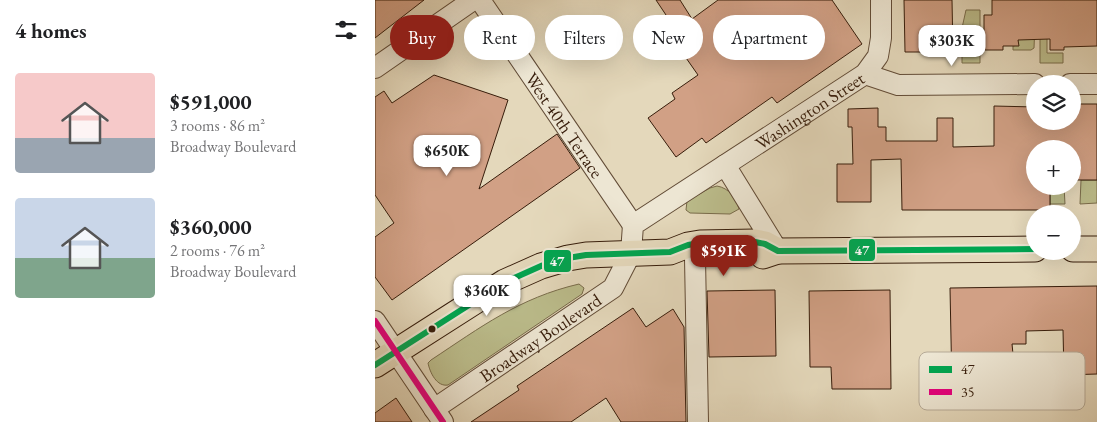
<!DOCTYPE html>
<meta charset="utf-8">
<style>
body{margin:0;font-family:"EB Garamond",serif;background:#f2f2f2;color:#202124;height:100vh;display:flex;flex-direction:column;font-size:19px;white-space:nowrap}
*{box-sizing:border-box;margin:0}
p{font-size:16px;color:#757577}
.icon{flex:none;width:28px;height:28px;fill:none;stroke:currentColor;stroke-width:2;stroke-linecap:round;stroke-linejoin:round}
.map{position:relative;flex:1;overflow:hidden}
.panel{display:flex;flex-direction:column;background:#fff;width:375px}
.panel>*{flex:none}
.guide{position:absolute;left:15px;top:15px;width:475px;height:45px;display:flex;gap:10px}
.buttons{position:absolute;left:651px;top:75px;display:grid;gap:10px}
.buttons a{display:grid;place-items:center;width:55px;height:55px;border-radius:50%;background:#fff;box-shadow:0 5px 20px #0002;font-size:25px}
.price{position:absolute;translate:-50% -42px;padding:0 11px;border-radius:10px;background:#fff;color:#222;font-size:16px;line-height:32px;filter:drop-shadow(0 1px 2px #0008)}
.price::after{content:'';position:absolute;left:50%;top:30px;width:15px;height:11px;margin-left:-8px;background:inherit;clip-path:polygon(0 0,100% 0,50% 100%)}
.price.current{background:#8f2418;color:#fff}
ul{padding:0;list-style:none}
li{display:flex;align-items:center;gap:15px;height:125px;padding:0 15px}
li span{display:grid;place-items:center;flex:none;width:140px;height:100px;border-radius:5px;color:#555}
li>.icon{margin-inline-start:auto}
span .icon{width:60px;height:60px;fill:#fffc;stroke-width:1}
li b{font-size:21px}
h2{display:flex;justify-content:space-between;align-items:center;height:60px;padding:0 15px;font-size:21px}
.tag{padding:0 18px;border-radius:22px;background:#fff;box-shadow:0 5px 20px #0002;font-size:18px;line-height:45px}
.tag.current{background:#8f2418;color:#fff}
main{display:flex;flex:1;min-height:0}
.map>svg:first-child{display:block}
.green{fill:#bbbc8b;stroke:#796c4b}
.building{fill:#d1a085;stroke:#371d0b}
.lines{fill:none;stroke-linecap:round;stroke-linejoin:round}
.minor-casing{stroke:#624c37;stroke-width:22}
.major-casing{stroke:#371d0b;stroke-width:27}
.minor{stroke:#ede6d3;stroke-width:20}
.major{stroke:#e4d8bb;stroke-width:25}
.bus-1-casing{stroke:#ede6d3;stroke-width:10}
.bus-2-casing{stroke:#ede6d3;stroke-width:10}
.bus-1{stroke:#00a651;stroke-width:6}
.bus-2{stroke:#e5007d;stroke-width:6}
.bus-dot{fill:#371d0b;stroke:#ede6d3;stroke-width:2}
.labels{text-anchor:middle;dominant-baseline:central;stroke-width:4;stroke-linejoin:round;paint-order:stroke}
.street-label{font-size:18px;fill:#371d0b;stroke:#ede6d3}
.key{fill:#ede6d3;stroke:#b6aa97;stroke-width:1}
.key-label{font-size:14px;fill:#371d0b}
.line-badge{stroke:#ede6d3;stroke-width:2}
.badge-label{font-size:14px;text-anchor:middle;font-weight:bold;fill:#fff}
</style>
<main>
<section class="panel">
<h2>4 homes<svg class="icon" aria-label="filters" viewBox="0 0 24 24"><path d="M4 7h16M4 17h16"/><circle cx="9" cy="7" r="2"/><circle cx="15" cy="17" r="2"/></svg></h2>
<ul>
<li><span style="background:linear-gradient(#f6c9c9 65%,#9aa5b1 0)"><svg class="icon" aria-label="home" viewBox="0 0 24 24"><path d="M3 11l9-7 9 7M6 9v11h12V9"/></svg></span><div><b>$591,000</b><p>3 rooms · 86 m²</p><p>Broadway Boulevard</p></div></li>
<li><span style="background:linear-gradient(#c9d6e8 60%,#7fa58c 0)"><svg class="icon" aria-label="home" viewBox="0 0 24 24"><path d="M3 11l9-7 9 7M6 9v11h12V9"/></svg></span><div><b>$360,000</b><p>2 rooms · 76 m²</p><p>Broadway Boulevard</p></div></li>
</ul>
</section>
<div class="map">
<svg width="722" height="422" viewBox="0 0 722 422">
<rect width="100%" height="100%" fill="#e4d8bb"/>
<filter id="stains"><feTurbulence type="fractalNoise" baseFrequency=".004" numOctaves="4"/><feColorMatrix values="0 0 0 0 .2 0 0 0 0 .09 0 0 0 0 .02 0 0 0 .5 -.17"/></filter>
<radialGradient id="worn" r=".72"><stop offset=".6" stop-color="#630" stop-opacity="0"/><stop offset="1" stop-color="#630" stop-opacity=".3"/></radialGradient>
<!-- green -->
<g class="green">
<polygon points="591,10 605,10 605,63 587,63 587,28"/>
<polygon points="660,23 659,48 656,50 638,50 638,46 643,45 643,40"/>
<polygon points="665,37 672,37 672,53 688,53 688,63 665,63"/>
<polygon points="706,180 722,180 722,203 705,204"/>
<path d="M342,186C354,188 361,198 364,209L355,214L315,213L311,210L312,201L335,188Z"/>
<polygon points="675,186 689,186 690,204 675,204"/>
<path d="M204,284L209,288L207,294L73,385C62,387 55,373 53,363L56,360C106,327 144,298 204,284Z"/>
</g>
<!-- building -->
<g class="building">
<polygon points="0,0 49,0 0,38"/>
<polygon points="281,0 305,0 317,19 343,0 457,0 487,44 402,103 397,97 331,143 327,138 301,157 273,118 300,99 297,93 323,75 295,35 301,30"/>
<polygon points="529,0 577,0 578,52 530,52"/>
<polygon points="617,0 722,0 722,46 689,47 689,50 675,50 675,39 643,40 644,46 628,46 628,50 609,50 609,15 617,15"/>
<polygon points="59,75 133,100 104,189 182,134 205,168 17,300 0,277 0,237 19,223 0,195 0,97 9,91 17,103"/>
<polygon points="698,104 722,104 722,180 698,180 698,149 660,149 660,186 675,186 675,210 527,210 526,159 496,160 496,202 462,202 462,164 478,164 477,127 473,127 473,109 503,108 503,127 511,127 511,141 562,141 562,118 578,118 578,147 619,146 619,106 660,107 660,121 698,121"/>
<polygon points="722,286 722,374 689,375 688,330 651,331 651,344 637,344 638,354 620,354 621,388 577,389 575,288"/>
<polygon points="400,290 401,356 334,357 332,291"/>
<polygon points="515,290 516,389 457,389 456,367 435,367 434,291"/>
<polygon points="258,308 271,327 298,309 309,327 311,422 246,422 231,398 196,422 96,422 144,390 142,386"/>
<polygon points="21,398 37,422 0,422 0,413"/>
</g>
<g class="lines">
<defs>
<g id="minor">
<path id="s1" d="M105,0L258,225"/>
<polyline points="0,68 98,0"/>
<polyline points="490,74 523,85 660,84"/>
<polyline points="695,84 722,84"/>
<polyline points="350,165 403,251"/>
<polyline points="320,258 323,422"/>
<polyline points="0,321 68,422"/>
<path id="s2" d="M59,409L238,288L256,253L258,225L490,74L503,56L506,38V0"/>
</g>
<g id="major">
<polyline points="698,249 722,249"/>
<polyline points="388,256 403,251 660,249"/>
<polyline points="0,365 130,282 166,266 193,258 211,255 295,252 313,245 325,243 380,242 390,244 403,251"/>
</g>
</defs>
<!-- minor casing -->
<use href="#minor" class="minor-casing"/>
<!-- major casing -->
<use href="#major" class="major-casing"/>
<!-- minor -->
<use href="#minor" class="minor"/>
<!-- major -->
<use href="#major" class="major"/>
<defs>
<polyline id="bus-1" points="0,365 130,282 166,266 193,258 211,255 295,252 313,245 325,243 380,242 390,244 403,251 660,249"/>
<polyline id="bus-2" points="0,321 68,422"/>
</defs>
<!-- bus-1 casing -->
<use href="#bus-1" class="bus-1-casing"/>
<!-- bus-2 casing -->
<use href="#bus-2" class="bus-2-casing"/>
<!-- bus-1 -->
<use href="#bus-1" class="bus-1"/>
<!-- bus-2 -->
<use href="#bus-2" class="bus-2"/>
</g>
<!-- markers -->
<circle class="bus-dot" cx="57" cy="329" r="4.5"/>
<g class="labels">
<!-- street labels -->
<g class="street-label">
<text stroke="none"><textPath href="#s2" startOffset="494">Washington Street</textPath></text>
<text stroke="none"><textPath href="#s1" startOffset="151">West 40th Terrace</textPath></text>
<text stroke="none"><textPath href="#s2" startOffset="128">Broadway Boulevard</textPath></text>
</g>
</g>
<!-- legend -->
<rect x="544" y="352" width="166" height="58" rx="8" class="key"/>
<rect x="554" y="366" width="23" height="7" fill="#00a651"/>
<rect x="554" y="389" width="23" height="6" fill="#e5007d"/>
<g class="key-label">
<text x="586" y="374">47</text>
<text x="586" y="397">35</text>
</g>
<g class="line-badge">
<rect x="473" y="238" width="28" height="24" rx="5" fill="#00a651"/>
<rect x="168" y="249" width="29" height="24" rx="5" fill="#00a651"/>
</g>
<g class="badge-label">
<text x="487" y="255">47</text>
<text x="182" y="266">47</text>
</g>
<rect width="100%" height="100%" filter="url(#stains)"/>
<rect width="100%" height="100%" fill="url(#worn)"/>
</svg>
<div class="buttons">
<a><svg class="icon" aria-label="layers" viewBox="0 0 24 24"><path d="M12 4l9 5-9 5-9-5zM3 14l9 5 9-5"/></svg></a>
<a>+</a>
<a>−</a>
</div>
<b class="price" style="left:577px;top:67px">$303K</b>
<b class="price" style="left:72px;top:177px">$650K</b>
<b class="price current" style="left:349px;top:277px">$591K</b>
<b class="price" style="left:112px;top:317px">$360K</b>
<div class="guide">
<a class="tag current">Buy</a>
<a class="tag">Rent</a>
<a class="tag">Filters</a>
<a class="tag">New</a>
<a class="tag">Apartment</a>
</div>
</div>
</main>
